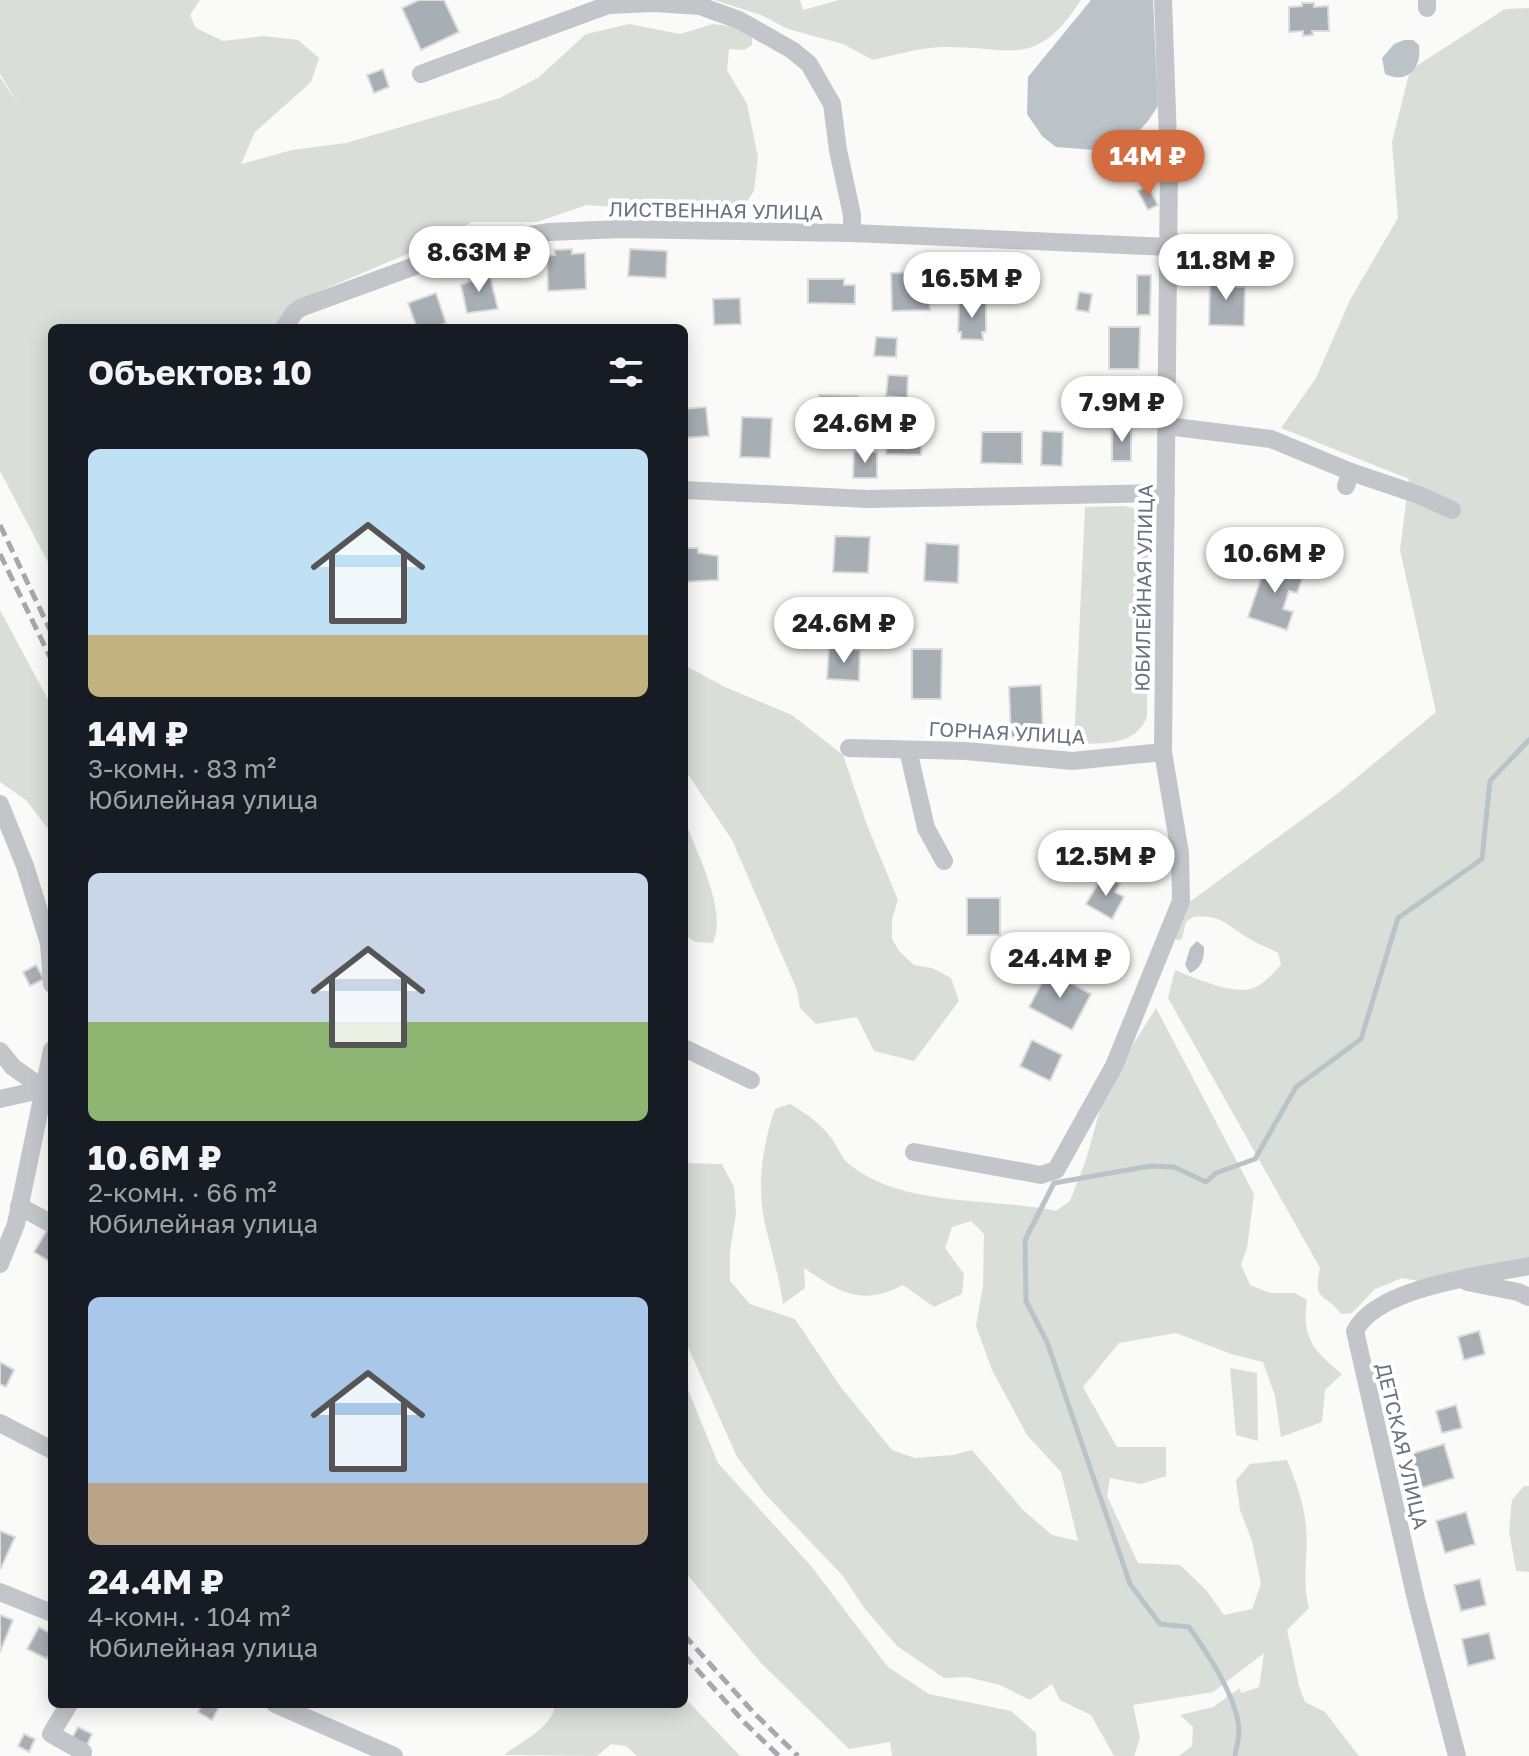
<!DOCTYPE html>
<html lang="ru">
<meta charset="utf-8">
<style>
body{margin:0;font-family:"Golos Text",sans-serif;background:#20242c;color:#f1f3f6;height:100vh;display:flex;flex-direction:column;font-size:30px;white-space:nowrap}
*{box-sizing:border-box;margin:0}
p{font-size:26px;color:#9ea1a6}
.icon{flex:none;width:44px;height:44px;fill:none;stroke:currentColor;stroke-width:2;stroke-linecap:round;stroke-linejoin:round}
.map{position:relative;flex:1;overflow:hidden}
.sheet{position:absolute;left:48px;top:324px;width:640px;height:1384px;display:flex;flex-direction:column;background:#171b24;border-radius:12px;box-shadow:0 4px 20px #0003}
.sheet>*{flex:none}
.price{position:absolute;translate:-50% -68px;padding:0 18px;border-radius:28px;background:#fff;color:#222;font-size:26px;line-height:52px;filter:drop-shadow(0 2px 4px #0008)}
.price::after{content:'';position:absolute;left:50%;top:48px;width:24px;height:18px;margin-left:-12px;background:inherit;clip-path:polygon(0 0,100% 0,50% 100%)}
.price.selected{background:#d36c3f;color:#fff}
ul{padding:0;list-style:none}
li{display:grid;align-content:center;gap:16px;height:424px;padding:0 40px}
li span{display:grid;place-items:center;height:248px;border-radius:12px;color:#555}
li>.icon{margin-inline-start:auto}
span .icon{width:144px;height:144px;fill:#fffc;stroke-width:1}
li b{font-size:34px}
h2{display:flex;justify-content:space-between;align-items:center;height:96px;padding:0 40px;font-size:34px}
.map>svg:first-child{display:block}
.green{fill:#daded8}
.water{fill:#bbc3c8}
.lines{fill:none;stroke-linecap:round;stroke-linejoin:round}
.stream{stroke:#bbc3c8;stroke-width:5}
.building{fill:#a7aeb4;stroke:#dcdcda;stroke-width:2}
.minor{stroke:#c2c5c9;stroke-width:18}
.rail{stroke:#a4a9af;stroke-width:5;stroke-dasharray:12 6;stroke-linecap:butt}
.labels{text-anchor:middle;dominant-baseline:central;stroke-width:8;stroke-linejoin:round;paint-order:stroke}
.street-label{font-size:20px;fill:#677380;stroke:#fff}
</style>
<div class="map">
<svg width="1529" height="1756" viewBox="0 0 1529 1756">
<rect width="100%" height="100%" fill="#fafaf8"/>
<!-- green -->
<g class="green">
<polygon points="0,0 200,0 190,15 196,28 223,41 263,36 298,40 319,58 311,82 255,132 241,164 292,150 346,143 500,98 539,77 586,34 629,24 680,34 713,24 743,28 752,37 752,45 744,50 729,49 727,70 747,104 758,157 754,191 744,206 636,209 587,205 537,222 472,222 419,249 294,302 281,316 278,328 52,328 52,570 0,471 0,77 20,107 0,74"/>
<path d="M714,0H800L803,10L839,0H1081C1034,72 1011,45 941,47C918,48 895,55 873,60L843,44L788,29L761,15Z"/>
<path d="M1529,8V1266L1436,1284L1402,1278L1375,1289L1352,1313L1341,1314C1325,1291 1312,1304 1320,1268L1168,998L1175,970C1194,978 1237,997 1256,987C1266,982 1274,972 1281,965L1278,953C1268,947 1257,944 1248,938C1226,925 1222,914 1193,917L1186,922L1182,939L1177,940L1173,935L1184,906L1337,794L1436,712L1400,550L1409,479L1281,428L1316,378L1350,300L1398,218L1392,142L1410,70L1505,9Z"/>
<path d="M1125,506L1144,511L1148,516L1147,717C1135,747 1102,743 1074,744L1085,507Z"/>
<polygon points="0,610 52,707 52,834 26,800 0,782"/>
<polygon points="684,665 725,687 792,715 843,755 867,825 898,900 892,919 892,939 899,951 914,965 932,968 951,978 959,1001 914,1061 874,1051 857,1017 816,1024 800,1008 797,990 732,840 689,776 684,774"/>
<path d="M684,818C696,852 728,910 713,943L696,942L684,935Z"/>
<path d="M1156,1008L1254,1194L1247,1248L1241,1264L1250,1285L1270,1293H1295L1307,1300C1301,1338 1314,1351 1342,1374L1325,1390L1322,1422L1281,1437L1275,1396L1263,1362L1231,1354L1176,1333L1119,1343L1083,1387L1117,1447H1166V1476L1141,1484L1110,1478L1107,1496L1138,1563L1180,1565L1206,1590L1224,1615L1252,1609L1261,1584L1252,1541L1240,1510L1236,1480L1250,1464L1287,1460C1296,1482 1304,1503 1306,1527C1309,1554 1301,1580 1309,1608L1287,1630L1299,1686L1305,1702L1325,1712L1359,1756H1179L1192,1746L1193,1727L1180,1715L1213,1707L1240,1688L1241,1693L1259,1687L1264,1653L1213,1692L1133,1705L1140,1738L1134,1756H1114L1091,1715L1060,1700L1052,1684L1030,1700L1000,1685L967,1677L944,1678L897,1646L865,1609L842,1575L765,1494L737,1457L684,1338V1163L722,1164L734,1187L736,1213L730,1251V1281L750,1304L795,1319L840,1386L892,1450L915,1458L953,1455L972,1450L1023,1510L1052,1535L1078,1541L1061,1472L1027,1435L992,1370L976,1326L983,1285L984,1234L971,1221L952,1227L945,1248L964,1274L962,1294L934,1307L903,1285C862,1307 839,1292 804,1268L805,1288L783,1304C779,1275 770,1247 764,1219C757,1183 763,1143 775,1109L790,1104C806,1113 821,1124 832,1139C838,1147 841,1158 849,1164C902,1208 991,1197 1056,1211L1070,1201L1086,1160L1103,1099L1124,1059Z"/>
<polygon points="1230,1368 1257,1373 1258,1441 1236,1435"/>
<polygon points="684,1380 718,1463 811,1566 888,1667 929,1694 1011,1711 1036,1733 1037,1756 892,1756 890,1742 849,1749 761,1663 684,1571"/>
<polygon points="1524,1486 1529,1486 1529,1572 1516,1571 1509,1531 1512,1500"/>
<path d="M684,1697L740,1756H637L626,1746L611,1744L597,1756L504,1755C520,1742 554,1727 555,1704H684Z"/>
</g>
<!-- water -->
<g class="water">
<polygon points="1091,0 1153,0 1158,106 1148,121 1138,132 1094,150 1056,147 1042,136 1027,114 1028,77"/>
<path d="M1404,40H1413L1419,45C1422,67 1408,85 1385,74L1382,58L1394,44Z"/>
<path d="M1197,941L1204,947C1204,959 1202,968 1190,973L1185,965L1190,948Z"/>
</g>
<g class="lines">
<!-- stream -->
<path class="stream" d="M1235,1756C1236,1748 1239,1739 1239,1731C1238,1698 1207,1653 1189,1627L1160,1624L1130,1584L1047,1342L1026,1301L1025,1240L1054,1183L1150,1166L1174,1167L1206,1182L1216,1173L1255,1159L1296,1087L1361,1039L1398,918L1482,859L1490,781L1529,740"/>
</g>
<!-- building -->
<g class="building">
<polygon points="419,0 444,0 459,32 421,50 402,8"/>
<polygon points="1302,3 1314,3 1314,7 1328,6 1329,31 1312,31 1313,35 1303,36 1303,31 1289,32 1289,7 1302,6"/>
<polygon points="383,69 389,87 374,93 367,75"/>
<polygon points="1148,186 1158,205 1148,210 1138,191"/>
<polygon points="572,249 572,254 585,253 586,289 548,291 547,256 555,255 554,250"/>
<polygon points="630,249 667,251 666,278 628,276"/>
<polygon points="489,272 498,309 467,313 461,285 471,281 470,277"/>
<polygon points="928,272 930,310 892,311 891,273"/>
<polygon points="1137,275 1151,275 1150,315 1137,315"/>
<polygon points="1210,277 1238,277 1237,287 1245,287 1244,326 1209,325"/>
<polygon points="808,279 844,279 844,285 855,285 855,304 808,303"/>
<polygon points="1079,292 1092,294 1089,312 1076,310"/>
<polygon points="436,293 446,323 433,328 417,328 408,303"/>
<polygon points="740,298 741,324 714,325 713,299"/>
<polygon points="959,301 986,301 986,332 982,332 983,340 961,339 961,332 958,332"/>
<polygon points="1109,327 1140,327 1139,369 1109,369"/>
<polygon points="876,337 897,338 896,357 874,356"/>
<polygon points="888,375 908,376 907,398 886,396"/>
<rect x="1142" y="392" width="11" height="32"/>
<polygon points="819,395 858,396 857,432 818,431"/>
<polygon points="706,407 709,436 684,438 684,409"/>
<polygon points="742,417 772,418 770,458 740,457"/>
<polygon points="887,420 922,421 921,455 886,454"/>
<rect x="1112" y="428" width="19" height="33"/>
<polygon points="1042,431 1063,432 1062,466 1041,465"/>
<polygon points="982,432 1022,432 1022,464 981,463"/>
<polygon points="854,452 877,452 877,478 853,478"/>
<polygon points="835,536 870,537 868,573 833,572"/>
<polygon points="926,543 959,545 958,583 924,581"/>
<polygon points="684,548 698,548 698,553 718,556 718,580 684,582"/>
<polygon points="1267,561 1304,573 1297,593 1289,591 1283,609 1293,612 1287,630 1248,617"/>
<polygon points="829,648 860,650 859,681 827,679"/>
<polygon points="912,649 942,649 941,699 912,699"/>
<polygon points="1041,685 1043,735 1011,737 1009,687"/>
<polygon points="1107,876 1120,884 1115,892 1124,897 1112,919 1086,904 1099,882 1102,884"/>
<rect x="967" y="898" width="33" height="37"/>
<polygon points="36,965 44,979 30,986 23,972"/>
<polygon points="1048,971 1091,994 1072,1030 1029,1007"/>
<polygon points="1032,1040 1062,1055 1050,1081 1020,1066"/>
<polygon points="47,1230 52,1233 52,1263 34,1252"/>
<polygon points="1479,1331 1485,1354 1464,1360 1458,1337"/>
<polygon points="0,1362 14,1370 6,1387 0,1384"/>
<polygon points="1456,1405 1462,1428 1442,1433 1436,1411"/>
<polygon points="1444,1444 1454,1478 1418,1489 1408,1455"/>
<polygon points="1466,1512 1475,1544 1445,1553 1436,1521"/>
<polygon points="0,1531 15,1537 1,1568 0,1567"/>
<polygon points="1480,1579 1486,1605 1461,1611 1454,1585"/>
<polygon points="0,1615 13,1620 0,1652"/>
<polygon points="39,1627 52,1634 52,1649 47,1659 27,1649"/>
<polygon points="1489,1633 1495,1659 1468,1666 1462,1639"/>
<polygon points="203,1704 219,1707 212,1720 198,1712"/>
<polygon points="78,1727 92,1734 87,1745 72,1738"/>
<polygon points="24,1734 35,1739 29,1752 18,1746"/>
</g>
<g class="lines">
<!-- minor -->
<g class="minor">
<polyline points="1427,0 1427,8"/>
<polyline points="421,74 608,5 654,3 700,6 739,20 792,50 809,64 832,104 838,150 852,215 852,233"/>
<polyline points="284,328 294,313 300,308 415,266 505,239 549,232 621,229 852,233 1169,247"/>
<polyline points="1167,426 1271,439 1351,472 1346,486"/>
<polyline points="1351,472 1419,495 1452,510"/>
<polyline points="684,490 867,499 1166,493"/>
<polyline points="849,748 966,751 1072,761 1163,752"/>
<polyline points="908,750 926,828 944,861"/>
<polyline points="0,804 25,866 49,943 52,984"/>
<polyline points="684,1048 751,1080"/>
<polyline points="0,1051 13,1067 44,1089"/>
<polyline points="0,1099 44,1089"/>
<polyline points="914,1152 1041,1175 1056,1170 1114,1066 1181,901 1180,853 1163,752 1169,168 1163,0"/>
<polyline points="19,1206 52,1224"/>
<polyline points="0,1264 16,1224 52,1050"/>
<polyline points="1467,1282 1518,1292 1529,1297"/>
<polyline points="0,1423 52,1450"/>
<polyline points="0,1592 52,1613"/>
<polyline points="69,1704 51,1734 83,1752"/>
<polyline points="275,1704 394,1756"/>
<path d="M1457,1756L1416,1599L1355,1331C1377,1287 1484,1275 1529,1266"/>
</g>
<!-- rail -->
<g class="rail">
<polyline points="0,525 52,634"/>
<polyline points="0,554 52,661"/>
<polyline points="684,1635 754,1713 798,1756"/>
<polyline points="684,1655 745,1723 779,1756"/>
</g>
</g>
<g class="labels">
<!-- street labels -->
<g class="street-label">
<text transform="translate(716 210) rotate(1)">ЛИСТВЕННАЯ УЛИЦА</text>
<text transform="translate(1143 588) rotate(-89)">ЮБИЛЕЙНАЯ УЛИЦА</text>
<text transform="translate(1007 732) rotate(3)">ГОРНАЯ УЛИЦА</text>
<text transform="translate(1403 1446) rotate(77)">ДЕТСКАЯ УЛИЦА</text>
</g>
</g>
</svg>
<b class="price selected" style="left:1148px;top:198px">14M ₽</b>
<b class="price" style="left:479px;top:294px">8.63M ₽</b>
<b class="price" style="left:1226px;top:302px">11.8M ₽</b>
<b class="price" style="left:972px;top:320px">16.5M ₽</b>
<b class="price" style="left:1122px;top:444px">7.9M ₽</b>
<b class="price" style="left:865px;top:465px">24.6M ₽</b>
<b class="price" style="left:1275px;top:595px">10.6M ₽</b>
<b class="price" style="left:844px;top:665px">24.6M ₽</b>
<b class="price" style="left:1106px;top:898px">12.5M ₽</b>
<b class="price" style="left:1060px;top:1000px">24.4M ₽</b>
<section class="sheet">
<h2>Объектов: 10<svg class="icon" aria-label="filters" viewBox="0 0 24 24"><path d="M4 7h16M4 17h16"/><circle cx="9" cy="7" r="2"/><circle cx="15" cy="17" r="2"/></svg></h2>
<ul>
<li><span style="background:linear-gradient(#bfe0f5 75%,#c2b280 0)"><svg class="icon" aria-label="home" viewBox="0 0 24 24"><path d="M3 11l9-7 9 7M6 9v11h12V9"/></svg></span><div><b>14M ₽</b><p>3-комн. · 83 m²</p><p>Юбилейная улица</p></div></li>
<li><span style="background:linear-gradient(#c9d6e8 60%,#8fb573 0)"><svg class="icon" aria-label="home" viewBox="0 0 24 24"><path d="M3 11l9-7 9 7M6 9v11h12V9"/></svg></span><div><b>10.6M ₽</b><p>2-комн. · 66 m²</p><p>Юбилейная улица</p></div></li>
<li><span style="background:linear-gradient(#a9c7e8 75%,#b9a48a 0)"><svg class="icon" aria-label="home" viewBox="0 0 24 24"><path d="M3 11l9-7 9 7M6 9v11h12V9"/></svg></span><div><b>24.4M ₽</b><p>4-комн. · 104 m²</p><p>Юбилейная улица</p></div></li>
</ul>
</section>
</div>
